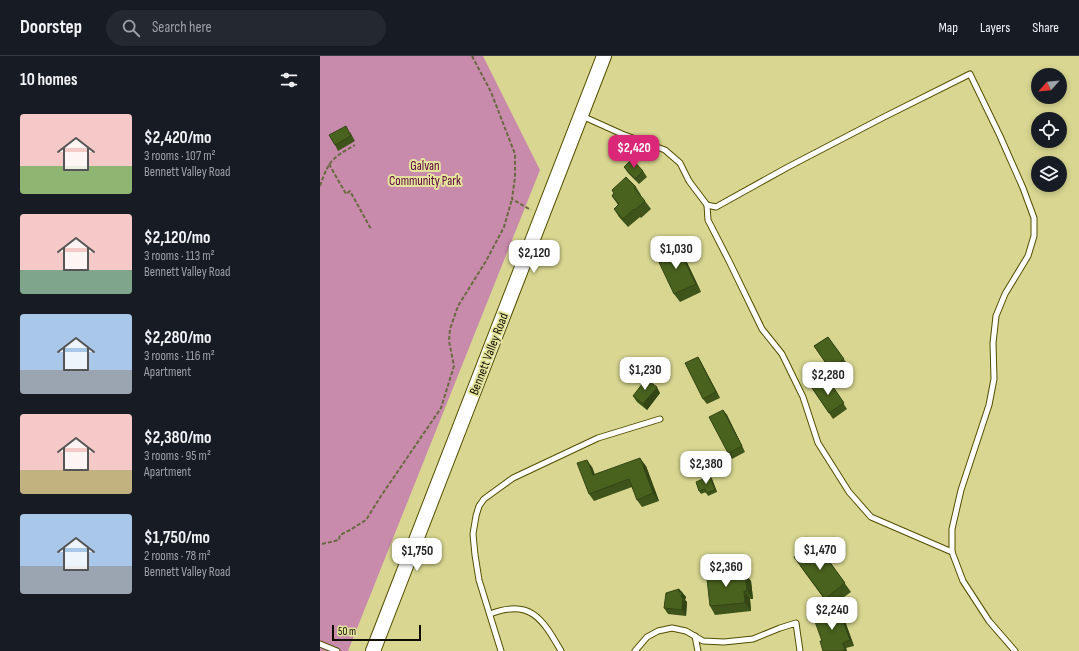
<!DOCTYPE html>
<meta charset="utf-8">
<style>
body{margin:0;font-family:"Sofia Sans Condensed",sans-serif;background:#242831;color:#f1f3f6;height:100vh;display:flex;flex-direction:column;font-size:15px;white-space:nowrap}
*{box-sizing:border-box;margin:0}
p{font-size:13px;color:#9ea1a6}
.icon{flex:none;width:22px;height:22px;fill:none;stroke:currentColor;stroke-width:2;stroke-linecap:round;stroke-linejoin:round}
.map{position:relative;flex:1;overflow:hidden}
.drawer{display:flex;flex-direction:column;background:#171b24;width:320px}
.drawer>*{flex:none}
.needle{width:26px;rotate:243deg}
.controls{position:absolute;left:711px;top:12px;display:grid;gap:8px}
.controls a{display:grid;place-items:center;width:36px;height:36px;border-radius:50%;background:#171b24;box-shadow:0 2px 6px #0003;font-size:20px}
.scale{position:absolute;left:12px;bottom:10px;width:89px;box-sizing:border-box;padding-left:4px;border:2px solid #0f0d00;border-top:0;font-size:11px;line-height:14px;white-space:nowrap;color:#0f0d00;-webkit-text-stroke:3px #e5e49d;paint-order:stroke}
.price{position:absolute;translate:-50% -34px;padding:0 9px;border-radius:8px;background:#fff;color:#222;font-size:13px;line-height:26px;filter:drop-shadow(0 1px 2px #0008)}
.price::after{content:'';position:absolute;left:50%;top:24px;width:12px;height:9px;margin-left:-6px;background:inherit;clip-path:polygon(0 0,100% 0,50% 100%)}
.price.current{background:#db2777;color:#fff}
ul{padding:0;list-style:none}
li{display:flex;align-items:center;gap:12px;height:100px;padding:0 20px}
li span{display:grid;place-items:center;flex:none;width:112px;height:80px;border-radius:4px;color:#555}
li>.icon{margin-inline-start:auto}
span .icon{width:48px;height:48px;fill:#fffc;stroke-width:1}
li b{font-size:17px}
h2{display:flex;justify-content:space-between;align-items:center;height:48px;padding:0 20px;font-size:17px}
header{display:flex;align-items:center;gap:24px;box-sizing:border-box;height:56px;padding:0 20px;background:#171b24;border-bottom:1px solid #363941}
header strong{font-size:19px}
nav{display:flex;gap:22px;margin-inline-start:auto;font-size:14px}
.search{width:280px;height:36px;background:#242831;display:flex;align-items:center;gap:10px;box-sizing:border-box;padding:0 14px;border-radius:22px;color:#9ea1a6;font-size:15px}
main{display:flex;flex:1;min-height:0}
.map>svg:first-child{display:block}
.green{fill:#c98bac}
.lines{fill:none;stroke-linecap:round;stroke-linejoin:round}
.lane-casing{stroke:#524e00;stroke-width:7}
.secondary-casing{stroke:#524e00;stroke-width:16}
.path{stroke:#6b6942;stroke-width:2;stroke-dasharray:4 2;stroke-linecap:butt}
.lane{stroke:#fff;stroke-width:5}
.secondary{stroke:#fff;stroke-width:14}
.wall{fill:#3f541a}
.shaded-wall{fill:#334515}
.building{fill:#49621e;stroke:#334515}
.labels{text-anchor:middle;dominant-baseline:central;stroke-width:4;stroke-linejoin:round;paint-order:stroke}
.park-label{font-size:13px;fill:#58003b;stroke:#e5e49d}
.street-label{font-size:13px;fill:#0f0d00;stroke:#e5e49d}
</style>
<header>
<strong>Doorstep</strong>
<div class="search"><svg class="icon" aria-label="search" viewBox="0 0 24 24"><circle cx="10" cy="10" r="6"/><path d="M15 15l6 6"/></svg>Search here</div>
<nav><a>Map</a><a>Layers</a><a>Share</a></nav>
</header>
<main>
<section class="drawer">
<h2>10 homes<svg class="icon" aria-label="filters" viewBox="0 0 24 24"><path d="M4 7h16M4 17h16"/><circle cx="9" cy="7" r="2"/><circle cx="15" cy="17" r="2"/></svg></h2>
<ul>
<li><span style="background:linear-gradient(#f6c9c9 65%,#8fb573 0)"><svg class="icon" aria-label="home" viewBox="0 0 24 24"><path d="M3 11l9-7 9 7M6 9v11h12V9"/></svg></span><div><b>$2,420/mo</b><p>3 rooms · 107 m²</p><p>Bennett Valley Road</p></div></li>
<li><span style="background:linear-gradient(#f6c9c9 70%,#7fa58c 0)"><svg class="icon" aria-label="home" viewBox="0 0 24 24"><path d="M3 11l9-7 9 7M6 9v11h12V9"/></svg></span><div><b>$2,120/mo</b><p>3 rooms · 113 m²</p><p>Bennett Valley Road</p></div></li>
<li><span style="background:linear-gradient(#a9c7e8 70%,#9aa5b1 0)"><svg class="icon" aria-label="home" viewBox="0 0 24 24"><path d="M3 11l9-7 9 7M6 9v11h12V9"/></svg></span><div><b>$2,280/mo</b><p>3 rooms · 116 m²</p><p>Apartment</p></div></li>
<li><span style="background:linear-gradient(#f6c9c9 70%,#c2b280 0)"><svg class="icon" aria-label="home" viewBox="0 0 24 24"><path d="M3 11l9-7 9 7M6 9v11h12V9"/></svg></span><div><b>$2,380/mo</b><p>3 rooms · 95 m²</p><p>Apartment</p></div></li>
<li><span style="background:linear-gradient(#a9c7e8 65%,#9aa5b1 0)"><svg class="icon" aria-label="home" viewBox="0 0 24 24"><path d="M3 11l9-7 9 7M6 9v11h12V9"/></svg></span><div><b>$1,750/mo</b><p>2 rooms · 78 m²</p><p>Bennett Valley Road</p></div></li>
</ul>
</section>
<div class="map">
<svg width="759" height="595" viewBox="0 0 759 595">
<rect width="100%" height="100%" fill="#d8d690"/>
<!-- green -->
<polygon class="green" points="0,0 163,0 220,114 28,595 0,595"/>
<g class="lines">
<defs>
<g id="lane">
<polyline points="262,60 302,78 345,94 360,107 369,125 387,149 396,151 468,111 564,61 650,18 680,80 703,132 714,162 714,180 708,200 685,238 676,260 673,287 674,323 669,349 641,434 632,473 632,496 643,525 669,565 695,595"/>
<polyline points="387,149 388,164 409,205 442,273 462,298 483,341 498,387 529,436 551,461 632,496"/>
<path d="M170,558C211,542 223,564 241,595"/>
<polyline points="375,580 378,595"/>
<polyline points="0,588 17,595"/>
<polyline points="181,595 159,524 155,499 153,478 156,460 159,450 164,443 193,422 278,382 340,363"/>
<polyline points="315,595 327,581 338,575 352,572 366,575 383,585 404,586 433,583 460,572 476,567 480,595"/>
</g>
<polyline id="secondary" points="53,595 284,0"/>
</defs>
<!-- lane casing -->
<use href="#lane" class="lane-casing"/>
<!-- secondary casing -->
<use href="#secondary" class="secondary-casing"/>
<!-- path -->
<g class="path">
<polyline points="152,0 171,36 195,98 195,121 192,143 211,154"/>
<polyline points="9,108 26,138 30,135 51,173"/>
<path d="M0,130C9,104 12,102 35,89"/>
<polyline points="2,488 19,484 20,479 30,474 46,464 61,440 121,352 134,310 129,285 130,273 138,250 166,205 184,171 192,143"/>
</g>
<!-- lane -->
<use href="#lane" class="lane"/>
<!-- secondary -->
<use href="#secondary" class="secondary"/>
</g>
<!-- wall -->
<g class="wall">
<polygon points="30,76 35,85 18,95 15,89"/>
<polygon points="304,111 323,115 327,121 319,128 308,117"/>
<polygon points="316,131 321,139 321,140 325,145 331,153 321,162 320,161 308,171 299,161 294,153 298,149 292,140 294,138 292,134"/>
<polygon points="357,190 363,198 381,236 360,246 354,238"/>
<polygon points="508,281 528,309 514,319 494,290"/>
<polygon points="378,301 381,306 400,342 387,348 383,343"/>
<polygon points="507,322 527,353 513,363 492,332"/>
<polygon points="340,337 327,354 317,346 313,340"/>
<polygon points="403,354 407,359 425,396 412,403 408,397"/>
<polygon points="326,410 339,445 322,451 317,444 312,431 274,445 269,438 272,411 275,419"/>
<polygon points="392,423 397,436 388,440 386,436 381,438 379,435"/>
<polygon points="498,490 531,536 510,551 480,510 488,497"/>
<polygon points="399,516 415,518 431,525 433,543 430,543 431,555 395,559 390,550"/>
<polygon points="359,533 366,541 365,544 367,546 366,560 348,558 344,552"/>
<polygon points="519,558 521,563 522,562 526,568 534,590 526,592 527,595 503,595 502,585"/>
</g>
<!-- shaded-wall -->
<g class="shaded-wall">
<polygon points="357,190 363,198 381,236 376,228"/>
<polygon points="378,301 381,306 400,342 396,336"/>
<polygon points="337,331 340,337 327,354 323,348"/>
<polygon points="403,354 407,359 425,396 422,390"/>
<polygon points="320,402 326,410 339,445 333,437"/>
<polygon points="267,404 272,411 278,427 273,419"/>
<polygon points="390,420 392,423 397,436 395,434"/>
<polygon points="425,517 431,525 433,543 427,535"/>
<polygon points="359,533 366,541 365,544 367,546 366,560 362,554"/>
<polygon points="424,535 430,543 431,555 425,547"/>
<polygon points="515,552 519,558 523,569 519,563"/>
<polygon points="522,562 526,568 534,590 530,584"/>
<polygon points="523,587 526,592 527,595 526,595 525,594"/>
</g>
<!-- building -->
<g class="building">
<polygon points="26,70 31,80 15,89 9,79"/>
<polygon points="312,103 323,115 315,123 304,111"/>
<polygon points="306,121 316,131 314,132 325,145 315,154 314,153 303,163 294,153 299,148 292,140 294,137 292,134"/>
<polygon points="357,190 376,228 354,238 336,200"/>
<polygon points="508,281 524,303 510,313 494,290"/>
<polygon points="378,301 396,336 383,343 365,307"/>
<polygon points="507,322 524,347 509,357 492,332"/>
<polygon points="326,323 337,331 323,348 313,340"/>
<polygon points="403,354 422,390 408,397 389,361"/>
<polygon points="320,402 333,437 317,444 309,423 269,438 257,407 267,404 273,419"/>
<polygon points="390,420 395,434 386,437 385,433 379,435 376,426"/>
<polygon points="498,490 525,527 505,543 474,501 485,493 488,497"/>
<polygon points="396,513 397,516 414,515 415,518 425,517 427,535 424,535 425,547 390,550 386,514"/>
<polygon points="359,533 359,536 362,536 361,541 363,541 362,554 344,552 346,537"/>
<polygon points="515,552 519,563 522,562 530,584 523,587 525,594 521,595 503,595 500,585 502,585 493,560"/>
</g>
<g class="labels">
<!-- park labels -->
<g class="park-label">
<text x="105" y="110">Galvan<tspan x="105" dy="15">Community Park</tspan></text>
</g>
<!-- street labels -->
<g class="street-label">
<text transform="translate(169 298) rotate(-69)">Bennett Valley Road</text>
</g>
</g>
</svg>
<div class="controls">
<a><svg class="needle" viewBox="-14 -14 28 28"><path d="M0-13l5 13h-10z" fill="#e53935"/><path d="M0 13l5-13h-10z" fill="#9ea1a6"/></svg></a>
<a><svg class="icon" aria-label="locate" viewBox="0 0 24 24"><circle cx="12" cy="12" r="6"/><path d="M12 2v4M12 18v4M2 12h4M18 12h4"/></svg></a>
<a><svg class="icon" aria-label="layers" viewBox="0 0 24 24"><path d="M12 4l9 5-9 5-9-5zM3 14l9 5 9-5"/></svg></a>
</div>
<div class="scale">50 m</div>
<b class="price current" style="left:314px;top:113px">$2,420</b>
<b class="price" style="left:356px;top:214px">$1,030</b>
<b class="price" style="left:214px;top:218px">$2,120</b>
<b class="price" style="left:325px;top:335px">$1,230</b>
<b class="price" style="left:508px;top:340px">$2,280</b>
<b class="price" style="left:386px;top:429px">$2,380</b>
<b class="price" style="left:500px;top:515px">$1,470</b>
<b class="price" style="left:97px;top:516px">$1,750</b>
<b class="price" style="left:406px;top:532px">$2,360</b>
<b class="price" style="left:512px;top:575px">$2,240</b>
</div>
</main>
